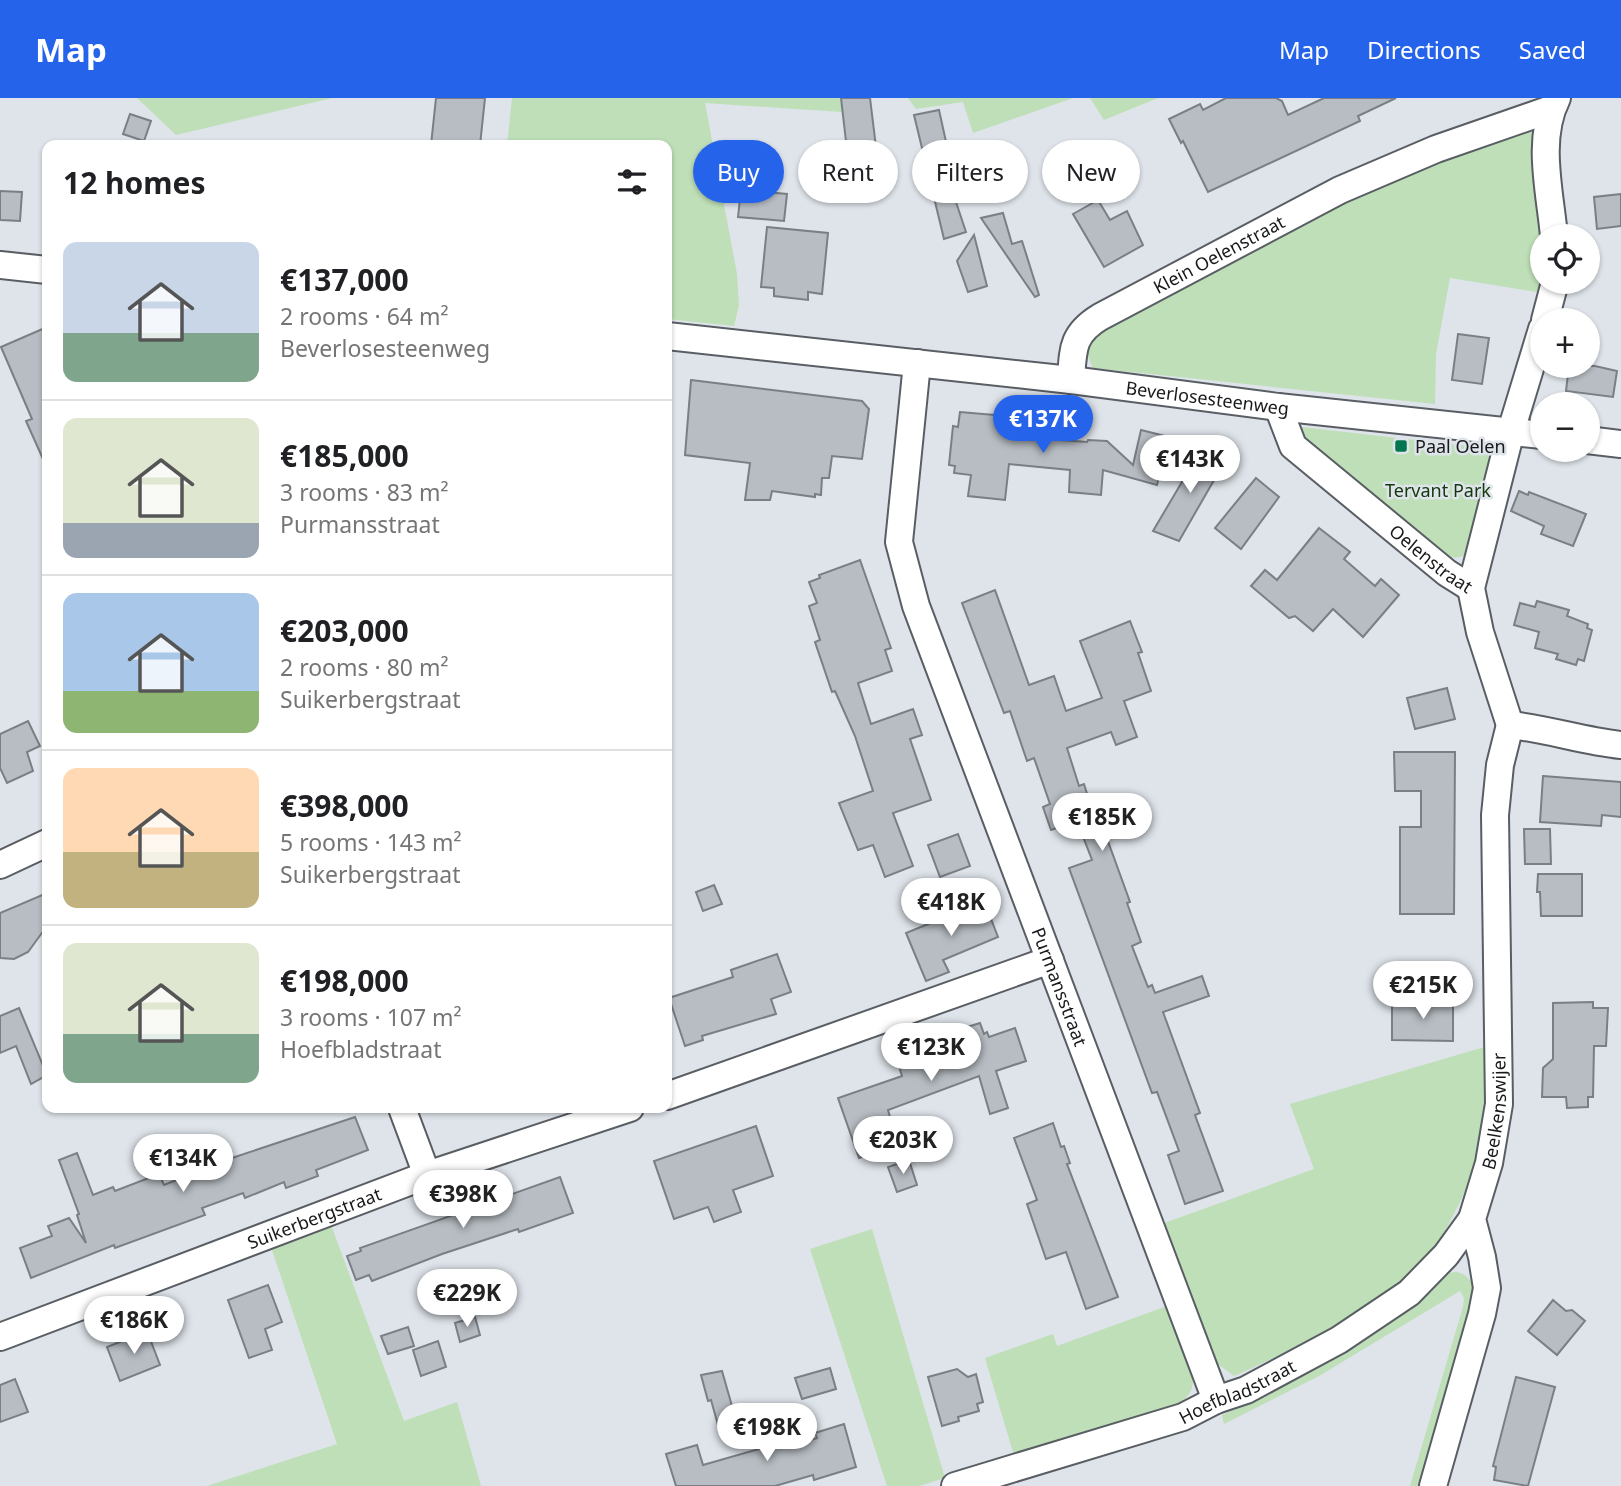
<!DOCTYPE html>
<meta charset="utf-8">
<style>
body{margin:0;font-family:"Noto Sans",sans-serif;background:#f6f6f6;color:#202124;height:100vh;display:flex;flex-direction:column;font-size:26px;white-space:nowrap}
*{box-sizing:border-box;margin:0}
p{font-size:23px;color:#757577}
.icon{flex:none;width:38px;height:38px;fill:none;stroke:currentColor;stroke-width:2;stroke-linecap:round;stroke-linejoin:round}
.map{position:relative;flex:1;overflow:hidden}
.sheet{position:absolute;left:42px;top:42px;width:630px;height:973px;display:flex;flex-direction:column;background:#fff;border-radius:14px;box-shadow:0 2px 5px #0004}
.sheet>*{flex:none}
.guide{position:absolute;left:693px;top:42px;width:665px;height:63px;display:flex;gap:14px}
.controls{position:absolute;left:1530px;top:126px;display:grid;gap:14px}
.controls a{display:grid;place-items:center;width:70px;height:70px;border-radius:50%;background:#fff;box-shadow:0 2px 5px #0004;font-size:35px}
.price{position:absolute;translate:-50% -60px;padding:0 16px;border-radius:24px;background:#fff;color:#222;font-size:23px;line-height:46px;filter:drop-shadow(0 2px 4px #0008)}
.price::after{content:'';position:absolute;left:50%;top:42px;width:21px;height:16px;margin-left:-10px;background:inherit;clip-path:polygon(0 0,100% 0,50% 100%)}
.price.active{background:#2563eb;color:#fff}
ul{padding:0;list-style:none}
li{display:flex;align-items:center;gap:21px;height:175px;padding:0 21px}
li+li{border-top:2px solid #e0e0e0}
li span{display:grid;place-items:center;flex:none;width:196px;height:140px;border-radius:14px;color:#555}
li>.icon{margin-inline-start:auto}
span .icon{width:84px;height:84px;fill:#fffc;stroke-width:1}
li b{font-size:30px}
h2{display:flex;justify-content:space-between;align-items:center;height:84px;padding:0 21px;font-size:30px}
.pill{padding:0 24px;border-radius:32px;background:#fff;box-shadow:0 2px 5px #0004;font-size:24px;line-height:63px}
.pill.active{background:#2563eb;color:#fff}
header{display:flex;align-items:center;gap:42px;box-sizing:border-box;height:98px;padding:0 35px;background:#2563eb;color:#fff}
header strong{font-size:33px}
nav{display:flex;gap:38px;margin-inline-start:auto;font-size:24px}
.map>svg:first-child{display:block}
.green{fill:#bedfb7}
.building{fill:#b7bdc3;stroke:#797f84;stroke-width:2}
.lines{fill:none;stroke-linecap:round;stroke-linejoin:round}
.minor-casing{stroke:#595e64;stroke-width:30}
.minor{stroke:#fff;stroke-width:26}
.poi-dot{fill:#027651;stroke:#dee4ea;stroke-width:2.5}
.labels{text-anchor:middle;dominant-baseline:central;stroke-width:5;stroke-linejoin:round;paint-order:stroke}
.street-label{font-size:18px;fill:#17191b;stroke:#dee4ea}
.poi-label{font-size:18px;fill:#17191b;stroke:#dee4ea;text-anchor:start}
.park-label{font-size:18px;fill:#13380b;stroke:#dee4ea}
</style>
<header>
<strong>Map</strong>
<nav><a>Map</a><a>Directions</a><a>Saved</a></nav>
</header>
<div class="map">
<svg width="1621" height="1388" viewBox="0 0 1621 1388">
<rect width="100%" height="100%" fill="#dee4ea"/>
<!-- green -->
<g class="green">
<polygon points="137,0 332,0 176,37"/>
<polygon points="512,0 840,0 842,14 705,5 737,176 739,207 734,228 667,221 667,47 507,47"/>
<polygon points="908,0 1073,0 973,35 963,4 916,11"/>
<polygon points="1090,0 1158,0 1104,22"/>
<path d="M1522,30L1530,33L1534,39L1542,138L1543,195L1450,180L1436,256L1435,306L1093,270C1084,252 1086,245 1098,230L1289,128Z"/>
<path d="M1301,329L1485,350L1492,365L1472,453C1461,461 1453,461 1440,456L1297,334Z"/>
<path d="M1488,948C1488,976 1488,1005 1483,1033C1479,1058 1471,1081 1460,1104C1452,1119 1444,1137 1434,1151C1392,1210 1299,1248 1234,1278L1211,1261L1156,1128L1314,1071L1290,1006Z"/>
<polygon points="331,1127 404,1323 457,1304 481,1388 207,1388 337,1346 271,1149"/>
<polygon points="872,1131 945,1380 919,1388 887,1388 810,1151"/>
<path d="M1457,1174C1468,1177 1472,1183 1476,1194L1423,1388H1410L1463,1209L1464,1200L1460,1193L1319,1278L1224,1326L1222,1317L1344,1255L1403,1214L1445,1175Z"/>
<path d="M1167,1208C1174,1225 1197,1274 1192,1290C1189,1299 1181,1305 1173,1310L1015,1361L985,1260L1053,1236L1057,1248Z"/>
</g>
<!-- building -->
<g class="building">
<polygon points="436,0 485,0 480,47 431,47"/>
<polygon points="841,0 870,0 876,49 847,52"/>
<polygon points="1226,0 1276,0 1282,3 1288,17 1324,0 1396,0 1358,18 1360,23 1208,94 1183,43 1181,45 1169,21 1200,6 1203,12"/>
<polygon points="939,12 956,89 951,89 966,134 944,141 914,17"/>
<polygon points="130,16 151,23 144,43 123,36"/>
<polygon points="741,92 787,96 784,123 738,119"/>
<polygon points="0,93 22,94 20,123 0,122"/>
<polygon points="1621,96 1621,128 1597,131 1594,99"/>
<polygon points="1098,102 1110,122 1127,113 1143,147 1104,169 1073,116"/>
<polygon points="1003,115 1012,146 1022,143 1039,197 1035,199 981,120"/>
<polygon points="767,129 828,135 822,196 808,194 808,202 774,198 774,190 761,189"/>
<polygon points="974,137 987,188 968,194 957,163"/>
<polygon points="47,229 47,370 26,323 32,321 1,249"/>
<polygon points="1458,236 1489,240 1482,286 1452,282"/>
<polygon points="1569,268 1595,268 1617,273 1613,299 1566,293"/>
<polygon points="691,282 862,303 869,311 862,361 832,358 829,380 822,380 821,397 815,396 815,399 772,393 770,402 745,402 750,365 685,357"/>
<polygon points="960,314 1029,320 1029,322 1035,323 1035,325 1049,326 1047,341 1087,344 1088,342 1107,343 1133,367 1141,332 1169,339 1157,387 1103,372 1101,397 1069,394 1070,372 1009,366 1005,402 968,398 971,377 954,375 955,368 949,367 953,328 958,329"/>
<polygon points="1202,350 1225,363 1179,443 1153,433"/>
<polygon points="1256,380 1279,399 1241,451 1215,430"/>
<polygon points="1519,393 1528,397 1529,394 1586,416 1573,448 1541,436 1544,428 1511,413"/>
<polygon points="1319,430 1350,454 1344,461 1375,488 1381,481 1399,497 1363,539 1333,511 1313,533 1295,518 1289,520 1251,488 1265,472 1277,482"/>
<polygon points="860,462 891,550 885,552 892,573 858,585 871,626 913,611 922,637 910,641 931,702 893,715 913,768 885,779 873,747 858,752 839,705 873,693 855,638 835,593 832,594 815,544 820,542 809,508 817,505 809,484 820,480 819,477"/>
<polygon points="995,492 1029,587 1054,578 1066,613 1102,600 1080,543 1130,523 1142,554 1138,555 1151,593 1124,603 1137,639 1116,647 1111,634 1067,650 1079,688 1084,686 1093,715 1102,712 1109,733 1105,735 1130,804 1127,805 1141,844 1132,848 1148,889 1152,887 1155,895 1202,878 1209,898 1163,914 1200,1015 1195,1017 1223,1093 1185,1106 1168,1057 1179,1053 1157,994 1152,995 1069,770 1092,762 1077,723 1051,732 1043,709 1050,706 1034,660 1027,663 1010,613 1004,615 962,505"/>
<polygon points="1537,503 1569,512 1567,518 1588,526 1587,530 1592,532 1584,563 1578,561 1576,567 1556,561 1558,556 1535,550 1539,534 1514,527 1520,505 1535,509"/>
<polygon points="1447,590 1455,621 1415,631 1407,600"/>
<polygon points="28,623 40,648 27,654 33,673 7,685 0,670 0,636"/>
<polygon points="1394,654 1455,654 1454,816 1400,816 1400,729 1421,729 1421,693 1395,693"/>
<polygon points="1543,678 1621,684 1621,719 1602,717 1601,728 1540,724"/>
<polygon points="1524,731 1550,731 1551,766 1525,766"/>
<polygon points="958,736 970,768 940,779 928,747"/>
<polygon points="1538,776 1582,776 1582,818 1541,818 1540,794 1537,794"/>
<polygon points="714,787 722,806 703,813 696,794"/>
<polygon points="47,795 47,828 28,854 14,861 0,860 0,815"/>
<polygon points="984,803 998,839 943,862 949,874 926,883 906,835"/>
<polygon points="777,856 791,894 771,901 776,916 702,938 703,942 685,948 669,900 733,879 731,872"/>
<polygon points="1392,904 1453,904 1453,943 1392,942"/>
<polygon points="1593,904 1593,910 1608,910 1606,948 1594,948 1593,999 1588,999 1588,1009 1567,1010 1566,999 1542,999 1543,970 1553,961 1553,905"/>
<polygon points="19,910 47,977 31,986 16,948 0,955 0,918"/>
<polygon points="980,925 984,936 987,934 989,939 1015,930 1026,963 996,973 1008,1010 990,1016 979,978 888,1012 893,1029 883,1052 859,1060 838,1000 902,978 898,965 968,941 964,930"/>
<polygon points="355,1019 368,1052 316,1072 318,1078 286,1090 284,1084 245,1100 243,1095 202,1110 205,1117 115,1150 114,1147 31,1180 20,1150 52,1138 48,1128 69,1120 86,1145 77,1117 79,1116 59,1062 77,1055 93,1097 113,1089 115,1093 159,1076 164,1087 189,1077 190,1079 229,1061"/>
<polygon points="1053,1025 1061,1049 1064,1048 1070,1065 1067,1066 1118,1199 1086,1211 1066,1154 1046,1161 1027,1106 1037,1102 1014,1040"/>
<polygon points="756,1028 773,1078 733,1092 741,1114 714,1124 708,1109 674,1121 654,1063"/>
<polygon points="909,1062 917,1087 897,1094 888,1069"/>
<polygon points="560,1079 573,1115 519,1134 518,1131 442,1156 372,1183 369,1177 356,1182 347,1158 361,1153 360,1150"/>
<polygon points="268,1187 282,1224 265,1231 272,1252 249,1260 228,1202"/>
<polygon points="1553,1202 1566,1213 1572,1212 1585,1223 1557,1257 1528,1233"/>
<polygon points="475,1219 480,1237 460,1244 455,1225"/>
<polygon points="408,1229 414,1248 388,1256 381,1238"/>
<polygon points="147,1233 160,1267 120,1283 107,1249"/>
<polygon points="438,1243 446,1269 421,1278 413,1252"/>
<polygon points="830,1270 836,1291 802,1301 795,1280"/>
<polygon points="957,1271 968,1279 976,1276 983,1304 977,1306 979,1313 958,1319 959,1323 942,1328 928,1279"/>
<polygon points="722,1273 736,1322 718,1327 711,1302 708,1303 701,1277"/>
<polygon points="1516,1279 1555,1289 1528,1388 1494,1382 1496,1369 1493,1368"/>
<polygon points="15,1281 28,1314 0,1324 0,1287"/>
<polygon points="844,1326 856,1369 814,1382 813,1377 775,1388 676,1388 666,1356 697,1347 703,1367 780,1345 782,1350 817,1340 815,1335"/>
</g>
<g class="lines">
<defs>
<g id="minor">
<path d="M1554,138C1550,94 1536,41 1557,0"/>
<polyline points="0,167 47,172"/>
<polyline points="1545,222 1555,184"/>
<path id="s1" d="M667,238L1071,282L1278,309L1542,337"/>
<path id="s2" d="M917,265L899,444L916,508L1216,1302"/>
<path id="s3" d="M1071,282C1073,251 1072,236 1100,219L1340,92L1436,51L1551,11"/>
<path id="s4" d="M1278,309L1293,348L1447,475L1471,490"/>
<polyline points="1587,342 1621,346"/>
<polyline points="1510,627 1480,534 1471,490 1511,333 1542,231"/>
<path d="M1510,627C1548,631 1583,643 1621,647"/>
<polyline points="0,767 47,745"/>
<polyline points="667,998 1050,862"/>
<polyline points="402,1010 427,1077"/>
<path id="s5" d="M0,1239L427,1077L630,1010"/>
<path id="s6" d="M955,1388L1183,1319L1216,1302L1246,1292L1339,1242L1409,1195L1446,1157L1472,1121"/>
<path id="s7" d="M1433,1388L1482,1216L1487,1190L1482,1159L1472,1121L1489,1065L1499,1006L1495,717L1500,667L1510,627"/>
</g>
</defs>
<!-- minor casing -->
<use href="#minor" class="minor-casing"/>
<!-- minor -->
<use href="#minor" class="minor"/>
</g>
<!-- markers -->
<rect class="poi-dot" x="1394" y="341" width="14" height="14" rx="3.5"/>
<g class="labels">
<!-- street labels -->
<g class="street-label">
<text stroke="none"><textPath href="#s3" startOffset="208">Klein Oelenstraat</textPath></text>
<text stroke="none"><textPath href="#s1" startOffset="544">Beverlosesteenweg</textPath></text>
<text stroke="none"><textPath href="#s4" startOffset="220">Oelenstraat</textPath></text>
<text stroke="none"><textPath href="#s2" startOffset="653">Purmansstraat</textPath></text>
<text stroke="none"><textPath href="#s7" startOffset="387">Beelkenswijer</textPath></text>
<text stroke="none"><textPath href="#s5" startOffset="336">Suikerbergstraat</textPath></text>
<text stroke="none"><textPath href="#s6" startOffset="298">Hoefbladstraat</textPath></text>
</g>
<!-- poi labels -->
<g class="poi-label">
<text x="1415" y="348">Paal Oelen</text>
</g>
<!-- park labels -->
<g class="park-label">
<text x="1438" y="392">Tervant Park</text>
</g>
</g>
</svg>
<div class="controls">
<a><svg class="icon" aria-label="locate" viewBox="0 0 24 24"><circle cx="12" cy="12" r="6"/><path d="M12 2v4M12 18v4M2 12h4M18 12h4"/></svg></a>
<a>+</a>
<a>−</a>
</div>
<b class="price active" style="left:1043px;top:357px">€137K</b>
<b class="price" style="left:1190px;top:397px">€143K</b>
<b class="price" style="left:1102px;top:755px">€185K</b>
<b class="price" style="left:951px;top:840px">€418K</b>
<b class="price" style="left:1423px;top:923px">€215K</b>
<b class="price" style="left:931px;top:985px">€123K</b>
<b class="price" style="left:903px;top:1078px">€203K</b>
<b class="price" style="left:183px;top:1096px">€134K</b>
<b class="price" style="left:463px;top:1132px">€398K</b>
<b class="price" style="left:467px;top:1231px">€229K</b>
<b class="price" style="left:134px;top:1258px">€186K</b>
<b class="price" style="left:767px;top:1365px">€198K</b>
<div class="guide">
<a class="pill active">Buy</a>
<a class="pill">Rent</a>
<a class="pill">Filters</a>
<a class="pill">New</a>
</div>
<section class="sheet">
<h2>12 homes<svg class="icon" aria-label="filters" viewBox="0 0 24 24"><path d="M4 7h16M4 17h16"/><circle cx="9" cy="7" r="2"/><circle cx="15" cy="17" r="2"/></svg></h2>
<ul>
<li><span style="background:linear-gradient(#c9d6e8 65%,#7fa58c 0)"><svg class="icon" aria-label="home" viewBox="0 0 24 24"><path d="M3 11l9-7 9 7M6 9v11h12V9"/></svg></span><div><b>€137,000</b><p>2 rooms · 64 m²</p><p>Beverlosesteenweg</p></div></li>
<li><span style="background:linear-gradient(#dfe7d0 75%,#9aa5b1 0)"><svg class="icon" aria-label="home" viewBox="0 0 24 24"><path d="M3 11l9-7 9 7M6 9v11h12V9"/></svg></span><div><b>€185,000</b><p>3 rooms · 83 m²</p><p>Purmansstraat</p></div></li>
<li><span style="background:linear-gradient(#a9c7e8 70%,#8fb573 0)"><svg class="icon" aria-label="home" viewBox="0 0 24 24"><path d="M3 11l9-7 9 7M6 9v11h12V9"/></svg></span><div><b>€203,000</b><p>2 rooms · 80 m²</p><p>Suikerbergstraat</p></div></li>
<li><span style="background:linear-gradient(#ffd9b3 60%,#c2b280 0)"><svg class="icon" aria-label="home" viewBox="0 0 24 24"><path d="M3 11l9-7 9 7M6 9v11h12V9"/></svg></span><div><b>€398,000</b><p>5 rooms · 143 m²</p><p>Suikerbergstraat</p></div></li>
<li><span style="background:linear-gradient(#dfe7d0 65%,#7fa58c 0)"><svg class="icon" aria-label="home" viewBox="0 0 24 24"><path d="M3 11l9-7 9 7M6 9v11h12V9"/></svg></span><div><b>€198,000</b><p>3 rooms · 107 m²</p><p>Hoefbladstraat</p></div></li>
</ul>
</section>
</div>
